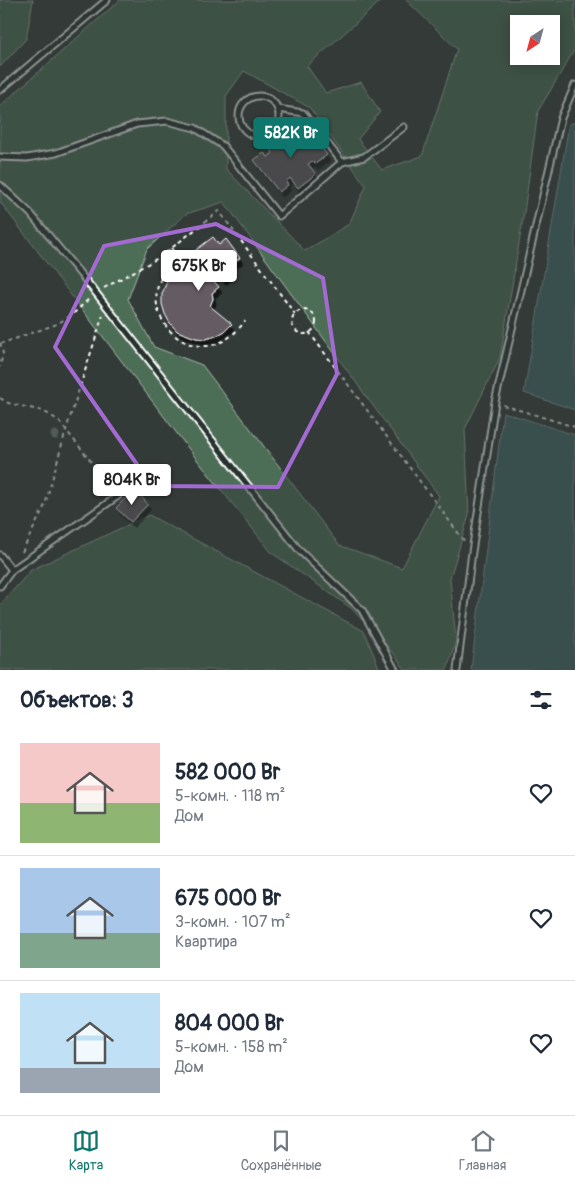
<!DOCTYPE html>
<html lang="ru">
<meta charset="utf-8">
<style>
body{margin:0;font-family:Pangolin,sans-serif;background:#f6f6f7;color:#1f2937;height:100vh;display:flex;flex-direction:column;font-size:19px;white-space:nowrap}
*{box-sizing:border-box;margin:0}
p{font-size:16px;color:#747a83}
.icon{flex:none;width:28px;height:28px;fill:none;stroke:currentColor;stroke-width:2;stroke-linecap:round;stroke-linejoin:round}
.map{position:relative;height:670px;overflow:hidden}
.details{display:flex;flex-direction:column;background:#fff;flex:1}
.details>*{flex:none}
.needle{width:32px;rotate:216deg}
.buttons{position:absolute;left:510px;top:15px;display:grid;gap:10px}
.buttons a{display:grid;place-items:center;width:50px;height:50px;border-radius:0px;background:#fff;box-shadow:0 2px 12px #0003;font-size:25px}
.price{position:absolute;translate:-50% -42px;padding:0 11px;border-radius:5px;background:#fff;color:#222;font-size:16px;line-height:32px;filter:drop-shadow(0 1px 2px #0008)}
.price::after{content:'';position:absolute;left:50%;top:30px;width:15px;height:11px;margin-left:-8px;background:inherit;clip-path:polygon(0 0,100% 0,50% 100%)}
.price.current{background:#0f766e;color:#fff}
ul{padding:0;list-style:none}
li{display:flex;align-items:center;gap:15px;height:125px;padding:0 20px}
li+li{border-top:1px solid #e0e1e3}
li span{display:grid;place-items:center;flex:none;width:140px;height:100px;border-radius:0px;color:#555}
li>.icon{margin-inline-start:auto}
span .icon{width:60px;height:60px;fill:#fffc;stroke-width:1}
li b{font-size:21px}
h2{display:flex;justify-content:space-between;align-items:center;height:60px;padding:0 20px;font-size:21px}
.tabs{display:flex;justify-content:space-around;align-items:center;height:70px;border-top:1px solid #e0e1e3;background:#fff;font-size:14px;color:#747a83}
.tabs a{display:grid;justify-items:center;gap:2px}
.tabs .current{color:#0f766e}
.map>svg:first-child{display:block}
.green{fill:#4e6e57;stroke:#a6b6ab;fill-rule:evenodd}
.water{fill:#436768;stroke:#8ea4a4}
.building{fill:#655c64;stroke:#fff;filter:url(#shadow)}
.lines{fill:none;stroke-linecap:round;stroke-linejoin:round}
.lane-casing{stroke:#fff;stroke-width:9}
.path{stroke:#fff;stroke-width:2;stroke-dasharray:4 4;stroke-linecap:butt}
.lane{stroke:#26332d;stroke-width:5}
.tree{fill:#77837c}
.marked{fill:none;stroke:#a36bd2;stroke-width:4;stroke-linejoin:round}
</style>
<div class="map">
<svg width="575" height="670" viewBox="0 0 575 670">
<defs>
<filter id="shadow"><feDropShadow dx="3" dy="5.5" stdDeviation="0" flood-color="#0009"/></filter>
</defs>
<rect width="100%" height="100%" fill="#333b38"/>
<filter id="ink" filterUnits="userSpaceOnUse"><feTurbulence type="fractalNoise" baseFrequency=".02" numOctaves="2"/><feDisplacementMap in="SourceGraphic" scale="10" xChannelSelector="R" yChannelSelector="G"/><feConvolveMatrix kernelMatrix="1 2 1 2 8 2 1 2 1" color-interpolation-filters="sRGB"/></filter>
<g filter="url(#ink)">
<!-- green -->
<g class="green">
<polygon points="0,0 33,0 26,39 0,67"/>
<path d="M120,0H382L307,66L326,93L361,82L380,112L358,139L382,170L422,156L457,49L406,0H575V49L538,111L524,213L500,358L465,429L469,515L450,578L456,641L447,670H405L395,655L351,608L272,553L198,461L0,202V106ZM519,24H551V56H519ZM244,71L310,108L366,186L349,224L305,251L226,169V96ZM224,202L439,496L402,568L339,545L202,365L154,347L128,299L147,249L186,214Z"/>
<polygon points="149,515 364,631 380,670 0,670 0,605 31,570"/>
</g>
<!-- water -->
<g class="water">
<polygon points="575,122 575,410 524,393 569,124"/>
<polygon points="503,412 575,435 575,670 471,670"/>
</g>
<!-- building -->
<g class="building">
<polygon points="302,123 327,155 315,164 312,161 308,164 316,174 298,188 290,178 286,182 288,185 279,192 254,160 264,153 268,157 273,153 267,146 283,133 289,140 294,136 290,132"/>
<polygon points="213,237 219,245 226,239 240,258 230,265 234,270 223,279 219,274 212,279 219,287 212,293 213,299 210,306 232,324 225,331 216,336 206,339 196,338 177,331 170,323 165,314 162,304 162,294 167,281 165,279 199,255 196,250"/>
<polygon points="134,489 148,504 131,522 116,508"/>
</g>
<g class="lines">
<defs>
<g id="lane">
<polyline points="0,90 107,0"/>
<circle cx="259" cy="116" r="20"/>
<polyline points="278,109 303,113 342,162"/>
<polyline points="0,157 27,158 56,153 137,124 167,121 195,128 223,146 279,216 342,162 364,157 404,127"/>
<polyline points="0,185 30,213 96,293 299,550 362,610 395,670"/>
<polyline points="0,555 12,570"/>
<polyline points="0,586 12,570 118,496"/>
<polyline points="457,670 472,552 495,402 561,118 575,85"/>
</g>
</defs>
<!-- lane casing -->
<use href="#lane" class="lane-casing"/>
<!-- path -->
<g class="path">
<path d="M171,248L179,259C118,299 194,390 245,321"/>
<polyline points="104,288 160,257 219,211 295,314"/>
<circle cx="304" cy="322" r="12"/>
<polyline points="309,332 465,542"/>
<polyline points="0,343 3,353 0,367"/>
<polyline points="0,344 57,324 73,314 90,298"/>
<polyline points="0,398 8,403 43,411 58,420 114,490"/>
<polyline points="503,405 575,427"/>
<polyline points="22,552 45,505 66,430 103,315"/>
</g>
<!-- lane -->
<use href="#lane" class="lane"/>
</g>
<!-- trees -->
<circle class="tree" cx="55" cy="435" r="4.5"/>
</g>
<!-- marked area -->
<path d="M0 0H575V670H0ZM216,224L323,278L337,374L278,487L152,486L55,347L104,246Z" fill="#333b38" fill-opacity=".55" fill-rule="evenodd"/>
<path class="marked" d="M216,224L323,278L337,374L278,487L152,486L55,347L104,246Z"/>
</svg>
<div class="buttons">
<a><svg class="needle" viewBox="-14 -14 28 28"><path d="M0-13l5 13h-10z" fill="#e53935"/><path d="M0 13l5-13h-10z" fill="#747a83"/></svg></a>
</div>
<b class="price current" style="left:291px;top:159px">582K Br</b>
<b class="price" style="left:199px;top:292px">675K Br</b>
<b class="price" style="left:132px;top:506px">804K Br</b>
</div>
<section class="details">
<h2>Объектов: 3<svg class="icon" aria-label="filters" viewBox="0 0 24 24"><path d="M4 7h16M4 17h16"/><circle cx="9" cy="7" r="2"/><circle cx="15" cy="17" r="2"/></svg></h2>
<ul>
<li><span style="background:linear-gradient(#f6c9c9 60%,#8fb573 0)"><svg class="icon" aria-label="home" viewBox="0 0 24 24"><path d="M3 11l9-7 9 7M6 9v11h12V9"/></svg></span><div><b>582 000 Br</b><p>5-комн. · 118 m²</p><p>Дом</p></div><svg class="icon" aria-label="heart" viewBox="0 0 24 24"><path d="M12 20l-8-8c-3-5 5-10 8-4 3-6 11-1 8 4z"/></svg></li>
<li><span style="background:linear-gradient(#a9c7e8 65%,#7fa58c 0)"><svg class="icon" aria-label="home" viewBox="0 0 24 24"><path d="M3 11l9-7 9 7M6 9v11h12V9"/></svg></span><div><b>675 000 Br</b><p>3-комн. · 107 m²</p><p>Квартира</p></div><svg class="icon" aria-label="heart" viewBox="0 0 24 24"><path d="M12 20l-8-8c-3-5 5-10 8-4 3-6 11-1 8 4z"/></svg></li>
<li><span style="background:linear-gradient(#bfe0f5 75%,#9aa5b1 0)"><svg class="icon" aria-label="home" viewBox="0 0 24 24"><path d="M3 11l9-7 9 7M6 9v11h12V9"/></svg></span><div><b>804 000 Br</b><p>5-комн. · 158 m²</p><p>Дом</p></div><svg class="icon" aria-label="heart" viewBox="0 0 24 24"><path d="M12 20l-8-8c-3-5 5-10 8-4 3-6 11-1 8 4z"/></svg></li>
</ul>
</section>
<nav class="tabs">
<a class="current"><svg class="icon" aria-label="map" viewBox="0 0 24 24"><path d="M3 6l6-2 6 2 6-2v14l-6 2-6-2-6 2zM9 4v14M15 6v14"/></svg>Карта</a>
<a><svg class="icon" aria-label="saved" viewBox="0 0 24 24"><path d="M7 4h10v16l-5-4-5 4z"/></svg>Сохранённые</a>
<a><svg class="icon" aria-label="home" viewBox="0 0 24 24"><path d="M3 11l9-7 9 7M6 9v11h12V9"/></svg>Главная</a>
</nav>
